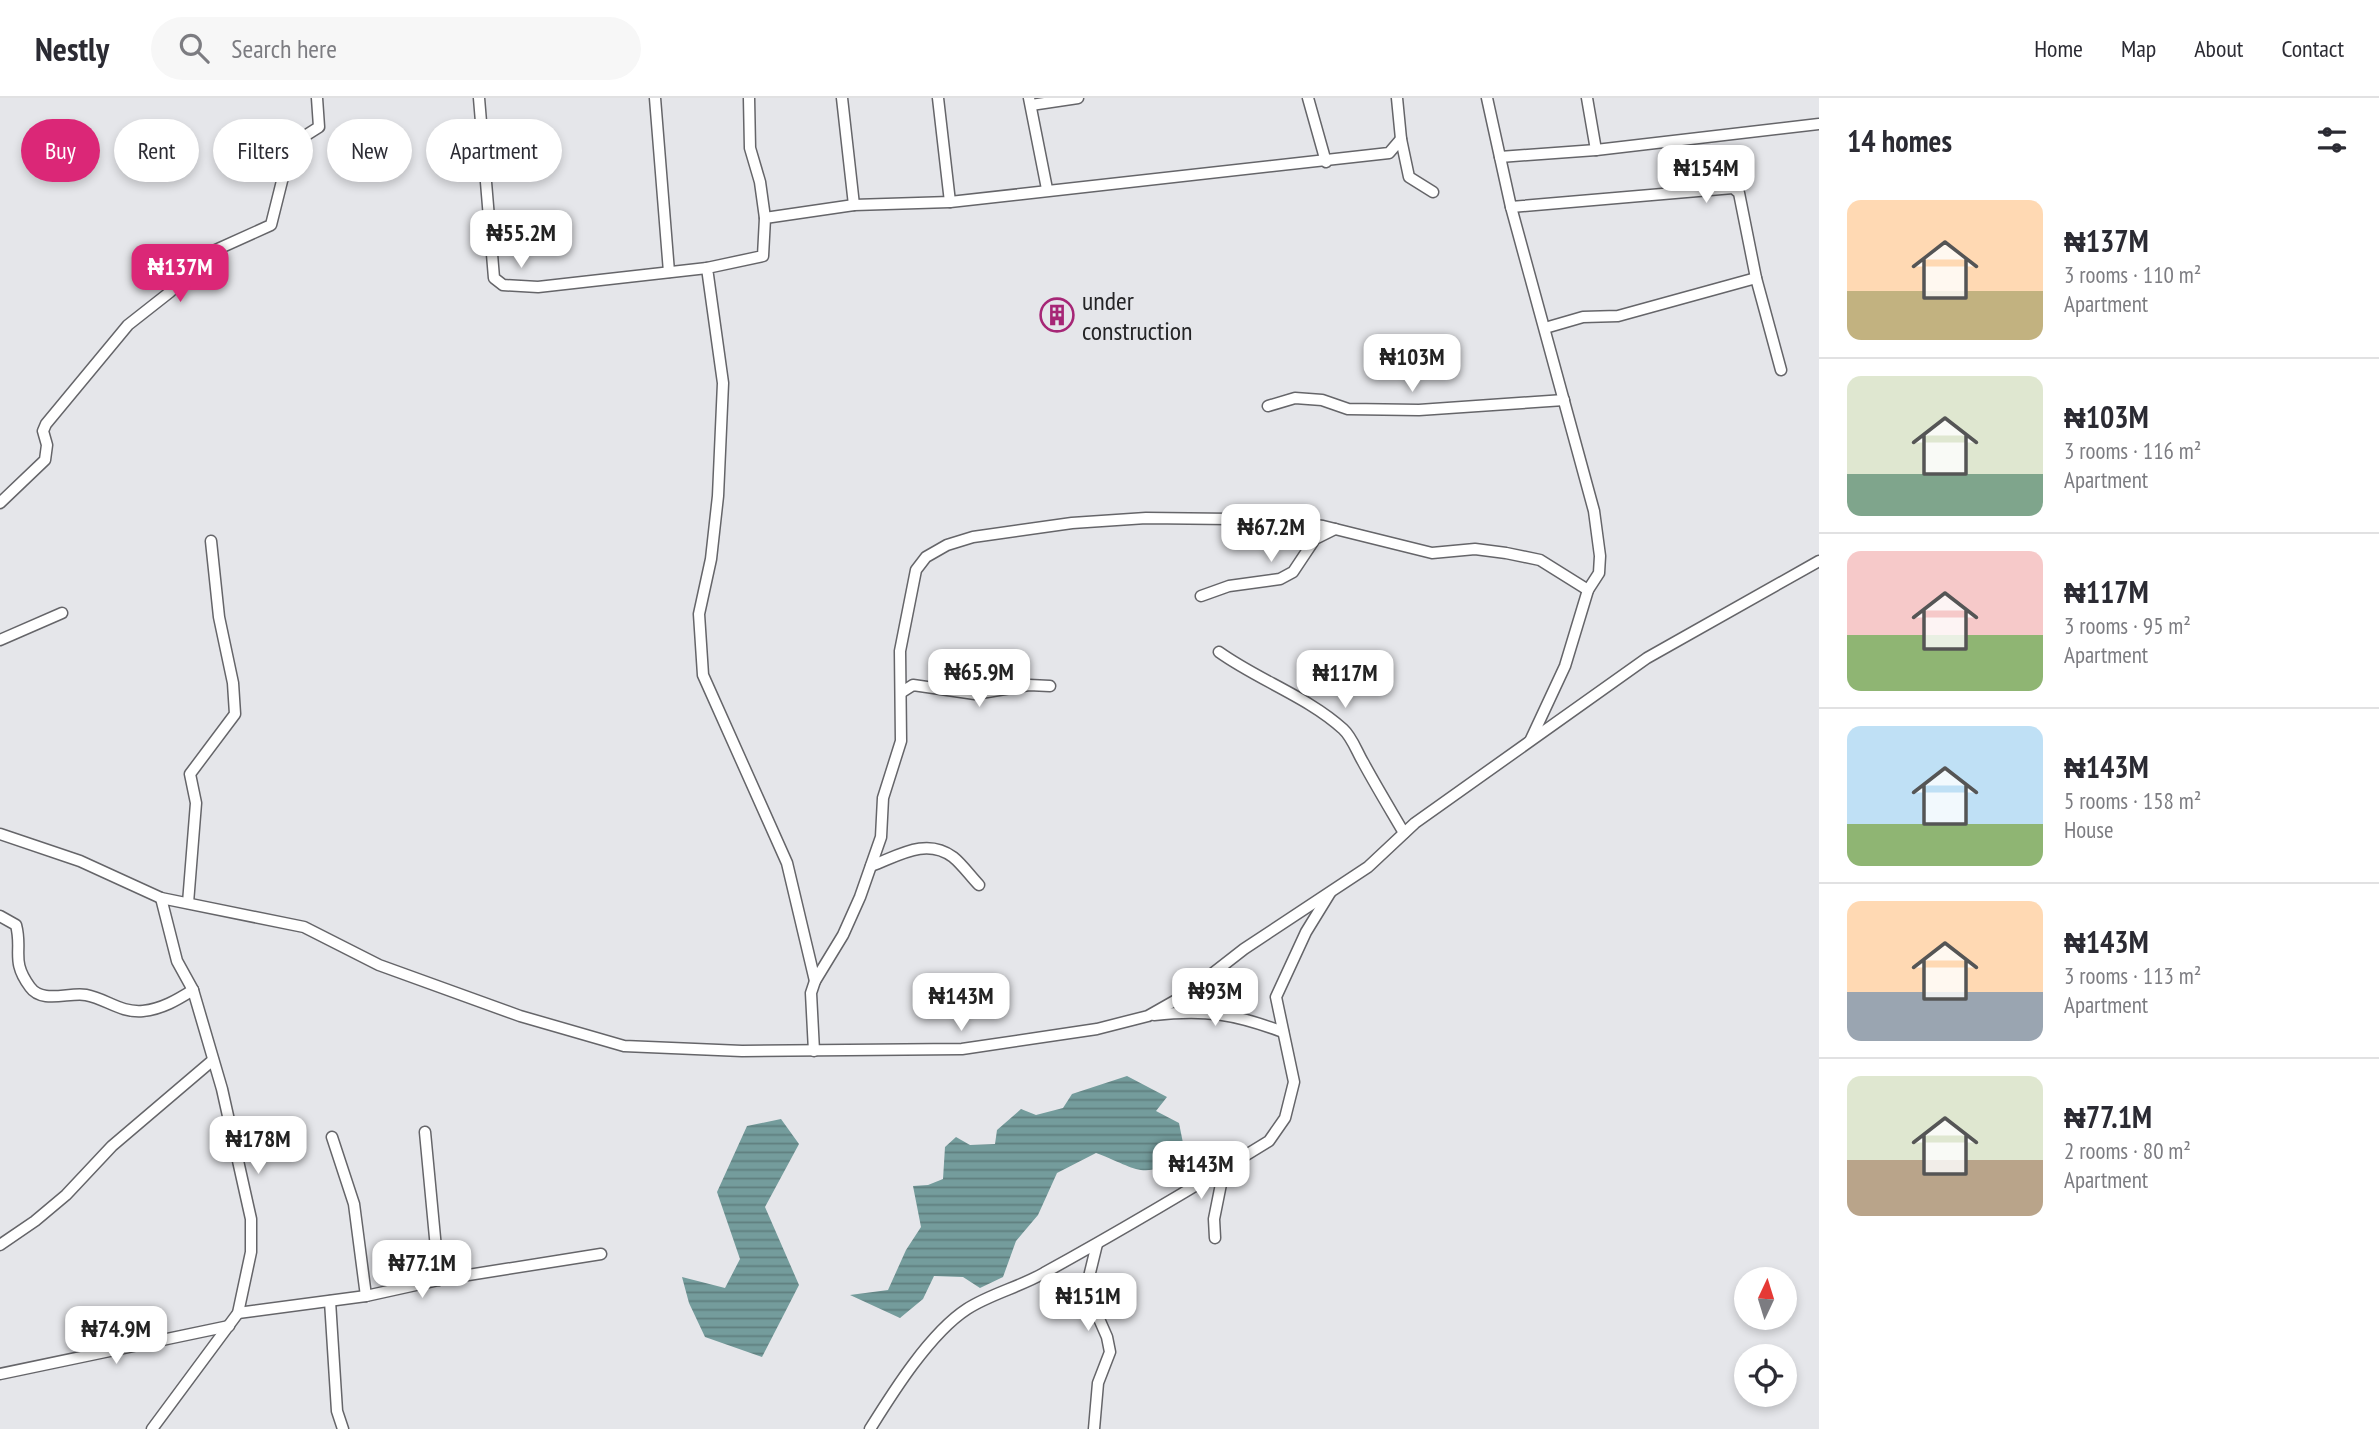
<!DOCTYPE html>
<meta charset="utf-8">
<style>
body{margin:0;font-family:"PT Sans Narrow",sans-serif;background:#f7f7f7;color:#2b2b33;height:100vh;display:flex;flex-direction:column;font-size:26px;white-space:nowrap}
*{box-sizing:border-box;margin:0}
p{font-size:23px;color:#7c7c81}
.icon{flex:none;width:38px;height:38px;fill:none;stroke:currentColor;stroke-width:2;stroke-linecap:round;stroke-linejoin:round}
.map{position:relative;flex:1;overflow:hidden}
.details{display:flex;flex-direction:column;background:#fff;width:560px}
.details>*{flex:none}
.guide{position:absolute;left:21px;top:21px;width:665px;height:63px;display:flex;gap:14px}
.needle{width:46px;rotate:4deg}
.fabs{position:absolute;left:1734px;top:1169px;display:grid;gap:14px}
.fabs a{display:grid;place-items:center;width:63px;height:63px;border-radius:50%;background:#fff;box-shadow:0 4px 10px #0003;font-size:35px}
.price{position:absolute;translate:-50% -60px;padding:0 16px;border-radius:14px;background:#fff;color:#222;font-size:23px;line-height:46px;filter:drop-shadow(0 2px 4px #0008)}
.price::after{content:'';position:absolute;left:50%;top:42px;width:21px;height:16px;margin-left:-10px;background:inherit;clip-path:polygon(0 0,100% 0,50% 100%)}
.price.on{background:#db2777;color:#fff}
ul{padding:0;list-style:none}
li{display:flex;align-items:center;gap:21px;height:175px;padding:0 28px}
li+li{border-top:2px solid #e1e1e2}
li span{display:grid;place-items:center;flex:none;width:196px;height:140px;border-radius:14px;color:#555}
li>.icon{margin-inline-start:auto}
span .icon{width:84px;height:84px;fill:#fffc;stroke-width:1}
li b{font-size:30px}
h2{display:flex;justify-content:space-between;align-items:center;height:84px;padding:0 28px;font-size:30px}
.chip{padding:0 24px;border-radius:32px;background:#fff;box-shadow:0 4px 10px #0003;font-size:24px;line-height:63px}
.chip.on{background:#db2777;color:#fff}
header{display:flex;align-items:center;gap:42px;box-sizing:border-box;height:98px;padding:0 35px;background:#fff;border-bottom:2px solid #e1e1e2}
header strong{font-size:33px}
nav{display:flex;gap:38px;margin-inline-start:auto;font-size:24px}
.search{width:490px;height:63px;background:#f7f7f7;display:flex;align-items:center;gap:18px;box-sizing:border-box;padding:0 24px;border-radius:38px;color:#7c7c81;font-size:26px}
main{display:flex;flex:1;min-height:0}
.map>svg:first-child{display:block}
.water{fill:url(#water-rules)}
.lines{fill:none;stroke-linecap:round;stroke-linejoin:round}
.minor-casing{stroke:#656569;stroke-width:13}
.minor{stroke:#fff;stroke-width:10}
.labels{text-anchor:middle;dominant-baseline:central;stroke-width:5;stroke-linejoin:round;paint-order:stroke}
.poi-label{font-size:26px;fill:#242426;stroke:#e5e6ea;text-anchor:start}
</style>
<header>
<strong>Nestly</strong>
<div class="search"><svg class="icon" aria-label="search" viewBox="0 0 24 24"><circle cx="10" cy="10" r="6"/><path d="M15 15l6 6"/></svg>Search here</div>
<nav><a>Home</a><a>Map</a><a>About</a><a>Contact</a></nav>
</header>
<main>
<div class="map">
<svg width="1819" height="1331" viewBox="0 0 1819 1331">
<defs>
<pattern id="water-rules" width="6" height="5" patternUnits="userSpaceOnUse" patternTransform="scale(1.75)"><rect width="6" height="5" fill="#749c9c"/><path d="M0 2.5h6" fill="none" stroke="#5f7f7f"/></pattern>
</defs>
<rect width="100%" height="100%" fill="#e5e6ea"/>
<!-- water -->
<g class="water">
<path d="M1127,978L1167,999L1156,1013L1179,1025L1186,1060C1138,1081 1141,1072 1096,1055L1057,1075L1038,1117L1016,1143L1003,1179L980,1190L963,1179L934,1178L923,1201L900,1220L850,1197L888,1192L906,1152L921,1129L913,1088L928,1087L943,1081L945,1049L956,1039L970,1047L995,1046L997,1032L1021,1011L1036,1017L1063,1010L1072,996Z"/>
<polygon points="781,1021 799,1046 765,1109 799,1187 762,1259 705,1239 689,1205 682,1179 725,1190 740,1161 717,1094 747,1028"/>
</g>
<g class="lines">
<defs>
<g id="minor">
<polyline points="479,0 494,180 503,187 538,189 707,170"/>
<polyline points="655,0 669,174"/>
<polyline points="749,0 750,50 760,84 765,120"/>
<polyline points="842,0 854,107"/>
<polyline points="938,0 950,104"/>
<polyline points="1029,0 1047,91"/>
<polyline points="1308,0 1326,64"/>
<polyline points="1397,0 1401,41"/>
<polyline points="1487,0 1511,109 1594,413 1600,458 1599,475 1588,492 1565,568 1531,641"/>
<polyline points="1587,0 1596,52"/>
<polyline points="1031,7 1078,0"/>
<polyline points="1500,59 1596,52 1819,26"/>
<polyline points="1511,109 1733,90 1739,95 1756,180 1781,272"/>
<polyline points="1545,230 1583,219 1618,218 1756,180"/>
<polyline points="1268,308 1295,300 1322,302 1348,311 1419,312 1564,302"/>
<polyline points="0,405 45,362 47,347 43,333 46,326 128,227 170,194 209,155 271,127 287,63 300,41 319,29 317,0"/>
<polyline points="1201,498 1229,488 1280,481 1293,474 1315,441 1335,431"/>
<polyline points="0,542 62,515"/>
<path d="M1219,554C1258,582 1308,599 1343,631C1352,639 1357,654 1363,664C1376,688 1390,711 1404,735"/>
<polyline points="902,594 913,587 975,596 1029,587 1050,588"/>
<polyline points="0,736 80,763 161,800 304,829 379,867 520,918 624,948 742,953 962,951 1097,931 1148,918 1185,897 1244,851 1368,769 1415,725 1647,560 1819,463"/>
<path d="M871,768C898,758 926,739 953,759C962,766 971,779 979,787"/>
<polyline points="188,805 196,705 190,676 235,616 233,585 219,519 211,443"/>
<path d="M0,818L16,827C23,853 10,862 30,889C42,906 69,894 86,897C107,901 120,915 143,913C162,911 177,902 193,892"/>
<polyline points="815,883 787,765 703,577 699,516 711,461 718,398 723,285 707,170 763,158 765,120 854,107 950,104 1389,55 1401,41 1409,79 1433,94"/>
<path d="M1154,917C1205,911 1235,916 1283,934"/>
<polyline points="814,953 811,895 815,883 843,837 860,799 881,739 883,700 901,643 900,553 916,472 926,459 947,447 973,439 1072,425 1146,420 1232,421 1255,425 1279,423 1323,428 1432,455 1475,451 1506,455 1540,462 1588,492"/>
<polyline points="425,1034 439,1182"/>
<polyline points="332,1039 354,1106 366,1198"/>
<polyline points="1215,1140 1214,1121 1224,1071"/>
<polyline points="0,1147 35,1123 66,1097 112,1048 213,962"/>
<polyline points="330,1203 337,1313 343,1331"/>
<polyline points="238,1215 366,1198 443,1181 601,1156"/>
<polyline points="0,1276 229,1228"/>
<polyline points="152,1331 238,1215 251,1154 251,1121 222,991 193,892 177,863 161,800"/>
<path d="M870,1331C893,1294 930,1235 967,1211C990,1196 1020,1189 1044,1175C1120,1133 1196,1088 1269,1043L1285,1020L1294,984L1276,899L1306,834L1330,795"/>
<polyline points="1094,1331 1098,1285 1110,1254 1107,1239 1086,1191 1097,1146"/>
</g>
</defs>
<!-- minor casing -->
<use href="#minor" class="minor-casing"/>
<!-- minor -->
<use href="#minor" class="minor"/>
</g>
<!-- icons -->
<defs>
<symbol id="building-ring" viewBox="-11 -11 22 22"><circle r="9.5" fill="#e5e6ea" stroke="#a62676" stroke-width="1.5"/><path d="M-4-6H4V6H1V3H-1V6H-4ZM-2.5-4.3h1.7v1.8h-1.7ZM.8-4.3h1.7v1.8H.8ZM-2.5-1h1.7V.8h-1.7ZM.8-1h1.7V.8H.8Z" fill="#a62676"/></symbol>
</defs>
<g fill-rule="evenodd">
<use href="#building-ring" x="1038" y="198" width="38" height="38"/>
</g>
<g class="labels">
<!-- poi labels -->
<g class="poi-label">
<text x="1082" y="202">under<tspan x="1082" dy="30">construction</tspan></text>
</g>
</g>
</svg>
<div class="fabs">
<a><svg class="needle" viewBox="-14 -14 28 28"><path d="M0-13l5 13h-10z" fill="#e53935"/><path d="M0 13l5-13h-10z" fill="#7c7c81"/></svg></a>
<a><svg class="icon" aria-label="locate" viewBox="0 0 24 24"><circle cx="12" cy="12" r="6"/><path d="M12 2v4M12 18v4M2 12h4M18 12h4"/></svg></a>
</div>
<b class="price" style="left:1706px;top:107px">₦154M</b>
<b class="price" style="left:521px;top:172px">₦55.2M</b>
<b class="price on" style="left:180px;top:206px">₦137M</b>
<b class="price" style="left:1412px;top:296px">₦103M</b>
<b class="price" style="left:1271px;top:466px">₦67.2M</b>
<b class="price" style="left:979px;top:611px">₦65.9M</b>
<b class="price" style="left:1345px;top:612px">₦117M</b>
<b class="price" style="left:1215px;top:930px">₦93M</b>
<b class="price" style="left:961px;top:935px">₦143M</b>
<b class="price" style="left:258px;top:1078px">₦178M</b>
<b class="price" style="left:1201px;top:1103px">₦143M</b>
<b class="price" style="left:422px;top:1202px">₦77.1M</b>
<b class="price" style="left:1088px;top:1235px">₦151M</b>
<b class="price" style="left:116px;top:1268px">₦74.9M</b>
<div class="guide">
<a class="chip on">Buy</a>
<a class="chip">Rent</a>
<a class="chip">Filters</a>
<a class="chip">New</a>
<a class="chip">Apartment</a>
</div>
</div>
<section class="details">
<h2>14 homes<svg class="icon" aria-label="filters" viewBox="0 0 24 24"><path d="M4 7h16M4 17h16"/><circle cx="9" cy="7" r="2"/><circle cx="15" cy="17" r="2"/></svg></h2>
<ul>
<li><span style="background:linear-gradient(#ffd9b3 65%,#c2b280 0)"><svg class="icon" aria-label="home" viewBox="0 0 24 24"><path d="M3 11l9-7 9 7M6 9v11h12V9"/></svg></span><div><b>₦137M</b><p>3 rooms · 110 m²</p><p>Apartment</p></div></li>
<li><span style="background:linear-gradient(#dfe7d0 70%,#7fa58c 0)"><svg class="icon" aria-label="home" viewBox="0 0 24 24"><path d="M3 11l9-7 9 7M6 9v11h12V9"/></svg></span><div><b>₦103M</b><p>3 rooms · 116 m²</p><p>Apartment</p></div></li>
<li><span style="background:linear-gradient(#f6c9c9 60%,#8fb573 0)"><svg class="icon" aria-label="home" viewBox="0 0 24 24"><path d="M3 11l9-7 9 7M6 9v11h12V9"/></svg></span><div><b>₦117M</b><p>3 rooms · 95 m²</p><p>Apartment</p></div></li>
<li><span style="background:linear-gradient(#bfe0f5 70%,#8fb573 0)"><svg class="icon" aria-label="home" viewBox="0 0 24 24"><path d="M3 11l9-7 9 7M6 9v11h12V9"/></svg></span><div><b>₦143M</b><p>5 rooms · 158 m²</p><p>House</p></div></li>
<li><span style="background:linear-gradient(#ffd9b3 65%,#9aa5b1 0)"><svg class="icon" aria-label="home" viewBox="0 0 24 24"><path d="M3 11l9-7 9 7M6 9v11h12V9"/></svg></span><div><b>₦143M</b><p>3 rooms · 113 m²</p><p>Apartment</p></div></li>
<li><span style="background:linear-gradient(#dfe7d0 60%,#b9a48a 0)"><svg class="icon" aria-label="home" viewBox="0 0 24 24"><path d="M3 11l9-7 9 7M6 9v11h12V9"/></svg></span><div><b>₦77.1M</b><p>2 rooms · 80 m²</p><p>Apartment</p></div></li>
</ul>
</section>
</main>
